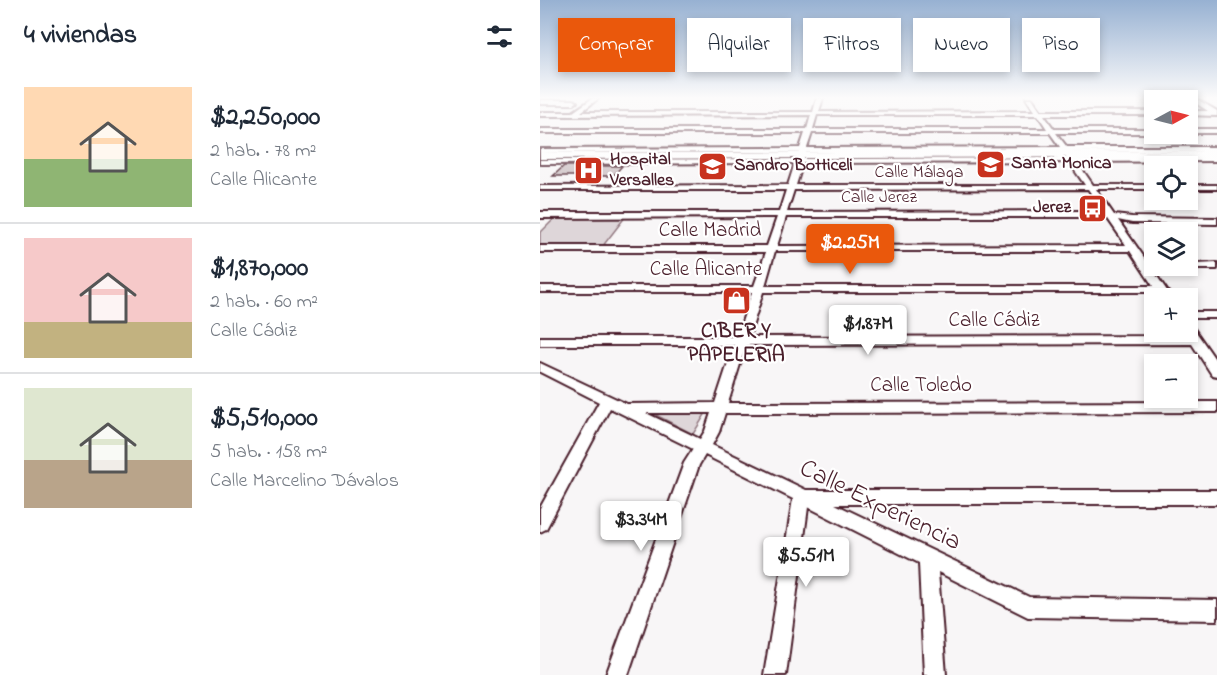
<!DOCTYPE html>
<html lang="es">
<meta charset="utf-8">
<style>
body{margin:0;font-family:"Indie Flower",sans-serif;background:#f6f6f7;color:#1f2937;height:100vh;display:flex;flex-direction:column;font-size:22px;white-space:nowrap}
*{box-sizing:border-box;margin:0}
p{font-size:20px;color:#747a83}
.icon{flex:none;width:33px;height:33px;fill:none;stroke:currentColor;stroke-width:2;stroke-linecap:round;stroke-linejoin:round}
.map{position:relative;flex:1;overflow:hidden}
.details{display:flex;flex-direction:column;background:#fff;width:540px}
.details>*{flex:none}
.top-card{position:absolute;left:18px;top:18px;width:568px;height:54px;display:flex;gap:12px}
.needle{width:39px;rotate:83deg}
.buttons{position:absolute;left:604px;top:90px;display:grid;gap:12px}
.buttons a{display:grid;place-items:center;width:54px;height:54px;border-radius:0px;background:#fff;box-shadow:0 3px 9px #0003;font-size:30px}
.price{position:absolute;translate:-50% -51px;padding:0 14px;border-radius:6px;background:#fff;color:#222;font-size:20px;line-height:39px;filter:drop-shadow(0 2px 3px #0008)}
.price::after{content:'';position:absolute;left:50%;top:36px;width:18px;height:14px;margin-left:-9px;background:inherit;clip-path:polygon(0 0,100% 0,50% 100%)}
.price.current{background:#ea580c;color:#fff}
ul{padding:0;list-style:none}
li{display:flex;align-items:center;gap:18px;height:150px;padding:0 24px}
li+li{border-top:2px solid #e0e1e3}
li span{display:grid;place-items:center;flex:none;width:168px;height:120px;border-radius:0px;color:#555}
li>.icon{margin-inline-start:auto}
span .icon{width:72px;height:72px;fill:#fffc;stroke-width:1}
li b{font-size:26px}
h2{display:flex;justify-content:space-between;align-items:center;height:72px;padding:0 24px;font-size:26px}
.chip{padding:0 21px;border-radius:0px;background:#fff;box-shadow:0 3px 9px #0003;font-size:21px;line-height:54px}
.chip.current{background:#ea580c;color:#fff}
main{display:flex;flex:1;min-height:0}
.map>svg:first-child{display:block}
.green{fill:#ded6d9;stroke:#947a82;stroke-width:1.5}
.building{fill:#cdc1c4;stroke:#4a1f2b;stroke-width:1.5}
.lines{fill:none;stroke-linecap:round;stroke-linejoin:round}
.minor-casing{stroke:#4a1f2b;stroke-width:4}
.major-casing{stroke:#4a1f2b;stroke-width:5}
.minor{fill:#fff;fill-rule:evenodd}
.major{fill:#fff;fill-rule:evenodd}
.labels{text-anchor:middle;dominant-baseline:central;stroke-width:4.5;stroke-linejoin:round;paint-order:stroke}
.far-poi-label{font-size:18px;font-weight:bold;fill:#4a1f2b;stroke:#fff;text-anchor:start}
.far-street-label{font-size:18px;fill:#4a1f2b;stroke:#fff}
.street-label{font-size:21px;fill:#4a1f2b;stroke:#fff}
.poi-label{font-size:21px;font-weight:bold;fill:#4a1f2b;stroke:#fff}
.near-street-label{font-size:26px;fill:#4a1f2b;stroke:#fff}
</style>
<main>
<section class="details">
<h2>4 viviendas<svg class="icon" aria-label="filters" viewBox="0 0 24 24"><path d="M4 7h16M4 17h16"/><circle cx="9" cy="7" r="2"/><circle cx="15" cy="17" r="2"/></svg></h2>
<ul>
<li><span style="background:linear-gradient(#ffd9b3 60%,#8fb573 0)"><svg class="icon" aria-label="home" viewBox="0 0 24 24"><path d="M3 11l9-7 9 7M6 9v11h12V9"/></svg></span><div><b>$2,250,000</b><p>2 hab. · 78 m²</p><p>Calle Alicante</p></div></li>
<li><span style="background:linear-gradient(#f6c9c9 70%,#c2b280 0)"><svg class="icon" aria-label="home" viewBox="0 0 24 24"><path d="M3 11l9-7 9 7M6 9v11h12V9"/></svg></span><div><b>$1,870,000</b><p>2 hab. · 60 m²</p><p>Calle Cádiz</p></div></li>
<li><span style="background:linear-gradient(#dfe7d0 60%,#b9a48a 0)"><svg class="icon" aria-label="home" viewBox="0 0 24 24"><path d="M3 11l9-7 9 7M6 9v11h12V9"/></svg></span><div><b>$5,510,000</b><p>5 hab. · 158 m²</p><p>Calle Marcelino Dávalos</p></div></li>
</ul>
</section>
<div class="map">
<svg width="677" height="675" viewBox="0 0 677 675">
<rect width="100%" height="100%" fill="#f8f6f7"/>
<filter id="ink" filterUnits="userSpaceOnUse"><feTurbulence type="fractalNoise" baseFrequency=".0167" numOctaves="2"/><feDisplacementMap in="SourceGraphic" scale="12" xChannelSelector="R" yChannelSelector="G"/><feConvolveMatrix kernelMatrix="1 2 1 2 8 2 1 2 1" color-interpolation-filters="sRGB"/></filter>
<g filter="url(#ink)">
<!-- green -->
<g class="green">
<polygon points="17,216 86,216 62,247 0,247 0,233"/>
<polygon points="166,413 153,434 114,414"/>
</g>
<!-- building -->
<polygon class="building" points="24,166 82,166 73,176 13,176"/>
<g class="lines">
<defs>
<g id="minor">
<path d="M53,98H59L41,112H273L277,98H283L279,112L495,111L486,98H492L501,111H615V115H504L514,129H615V133H516L527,147H677V151L529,152L534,157H677V161L537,162L553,185H615V189H556L574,215L592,217L677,218V224L592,223L578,220L608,263H615V266L677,263V269H612L632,298H622L618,292H223L209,337L647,336L644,332H648V325L652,326L677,362V376L672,375L652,344L206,345L188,403L677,402V412L185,413L179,432L172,445L266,490H677V504H295L489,597L677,600V620L488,617L398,572L406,675H384L379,563L268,507L246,675H224L253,499L165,455L159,465L88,675H66L144,463L153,449L70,408L6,529L0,532V508L59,402L0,372V363L87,404L175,403L194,345H0V337H197L212,292H0V286H214L226,252H0V246H227L237,217L0,218V212H239L246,190H0V186L248,185L255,163L0,164V160L257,159L259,152L0,153V149L260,148L265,133H0V129H267L271,115L0,116V112H33ZM277,115H498L507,129H273ZM272,133H510L520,147L267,148ZM266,152H522L526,158L264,159ZM529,162L545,185H256L263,163ZM548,189L564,213L553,211L247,212L254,190ZM246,217H553L568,219L586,245L237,246ZM235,251H590L613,286H225ZM106,413H171L165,431L160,439Z"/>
<polygon points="648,98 655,98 677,111 677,116 648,115 648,111 668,111"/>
<polygon points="0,100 34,100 37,102 34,104 0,104"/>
<rect x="648" y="129" width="29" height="4"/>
<rect x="648" y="185" width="29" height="4"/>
<rect x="648" y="312" width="29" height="6"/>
</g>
<polygon id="major" points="677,151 677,157 0,159 0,153"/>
</defs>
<!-- minor casing -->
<use href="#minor" class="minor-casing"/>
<!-- major casing -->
<use href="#major" class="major-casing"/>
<!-- minor -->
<use href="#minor" class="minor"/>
<!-- major -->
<use href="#major" class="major"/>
</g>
</g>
<!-- sky -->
<linearGradient id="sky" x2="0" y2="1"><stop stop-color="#97b1d2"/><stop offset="0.51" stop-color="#fcfbfb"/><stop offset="1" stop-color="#fcfbfb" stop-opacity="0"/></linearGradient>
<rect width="677" height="192" fill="url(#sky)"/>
<!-- icons -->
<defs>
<symbol id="school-square" viewBox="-11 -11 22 22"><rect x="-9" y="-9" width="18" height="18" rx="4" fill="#c8321e" stroke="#fff"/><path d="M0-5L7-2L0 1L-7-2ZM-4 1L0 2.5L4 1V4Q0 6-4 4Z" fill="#fff"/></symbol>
<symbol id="hospital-square" viewBox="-11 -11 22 22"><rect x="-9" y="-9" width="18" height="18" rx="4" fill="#c8321e" stroke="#fff"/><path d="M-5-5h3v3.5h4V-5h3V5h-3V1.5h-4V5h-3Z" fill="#fff"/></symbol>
<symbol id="bus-square" viewBox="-11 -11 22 22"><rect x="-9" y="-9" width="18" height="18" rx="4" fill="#c8321e" stroke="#fff"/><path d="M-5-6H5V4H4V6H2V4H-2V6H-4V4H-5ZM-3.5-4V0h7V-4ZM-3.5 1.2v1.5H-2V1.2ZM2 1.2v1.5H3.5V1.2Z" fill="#fff"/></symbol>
<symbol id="shop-square" viewBox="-11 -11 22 22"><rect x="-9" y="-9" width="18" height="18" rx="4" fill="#c8321e" stroke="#fff"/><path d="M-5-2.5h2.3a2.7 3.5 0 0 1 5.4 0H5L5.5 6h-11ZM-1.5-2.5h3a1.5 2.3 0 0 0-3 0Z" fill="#fff"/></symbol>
</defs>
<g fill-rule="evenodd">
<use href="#school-square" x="434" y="148" width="33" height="33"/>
<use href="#school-square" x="156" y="150" width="33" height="33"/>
<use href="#hospital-square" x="32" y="154" width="33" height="33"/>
<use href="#bus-square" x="536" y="192" width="33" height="33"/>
<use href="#shop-square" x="180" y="284" width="33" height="33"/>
</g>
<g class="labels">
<!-- far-poi labels -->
<g class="far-poi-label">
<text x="70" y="160">Hospital<tspan x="70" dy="21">Versalles</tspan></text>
<text x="471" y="164">Santa Monica</text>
<text x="194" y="166">Sandro Botticeli</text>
<text x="531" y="208" text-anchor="end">Jerez</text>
</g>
<!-- far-street labels -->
<g class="far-street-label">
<text x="379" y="173">Calle Málaga</text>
<text x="339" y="198">Calle Jerez</text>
</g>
<!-- street labels -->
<g class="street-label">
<text x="170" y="231">Calle Madrid</text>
<text x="166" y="270">Calle Alicante</text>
<text x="454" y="321">Calle Cádiz</text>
<text x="381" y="386">Calle Toledo</text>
</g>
<!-- poi labels -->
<g class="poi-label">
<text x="196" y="332">CIBER Y<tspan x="196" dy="24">PAPELERIA</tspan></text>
</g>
<!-- near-street labels -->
<g class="near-street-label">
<text transform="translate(340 506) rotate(26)">Calle Experiencia</text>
</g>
</g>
</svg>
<div class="buttons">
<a><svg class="needle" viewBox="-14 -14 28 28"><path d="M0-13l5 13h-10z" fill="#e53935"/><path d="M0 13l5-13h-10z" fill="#747a83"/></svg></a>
<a><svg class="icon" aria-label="locate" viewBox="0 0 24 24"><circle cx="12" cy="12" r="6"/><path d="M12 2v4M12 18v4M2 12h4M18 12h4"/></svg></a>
<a><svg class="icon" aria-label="layers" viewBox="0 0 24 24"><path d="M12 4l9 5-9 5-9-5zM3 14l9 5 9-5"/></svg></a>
<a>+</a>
<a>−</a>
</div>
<b class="price current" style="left:310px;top:275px">$2.25M</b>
<b class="price" style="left:328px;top:356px">$1.87M</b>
<b class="price" style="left:101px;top:552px">$3.34M</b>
<b class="price" style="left:266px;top:588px">$5.51M</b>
<div class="top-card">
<a class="chip current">Comprar</a>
<a class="chip">Alquilar</a>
<a class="chip">Filtros</a>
<a class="chip">Nuevo</a>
<a class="chip">Piso</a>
</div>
</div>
</main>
